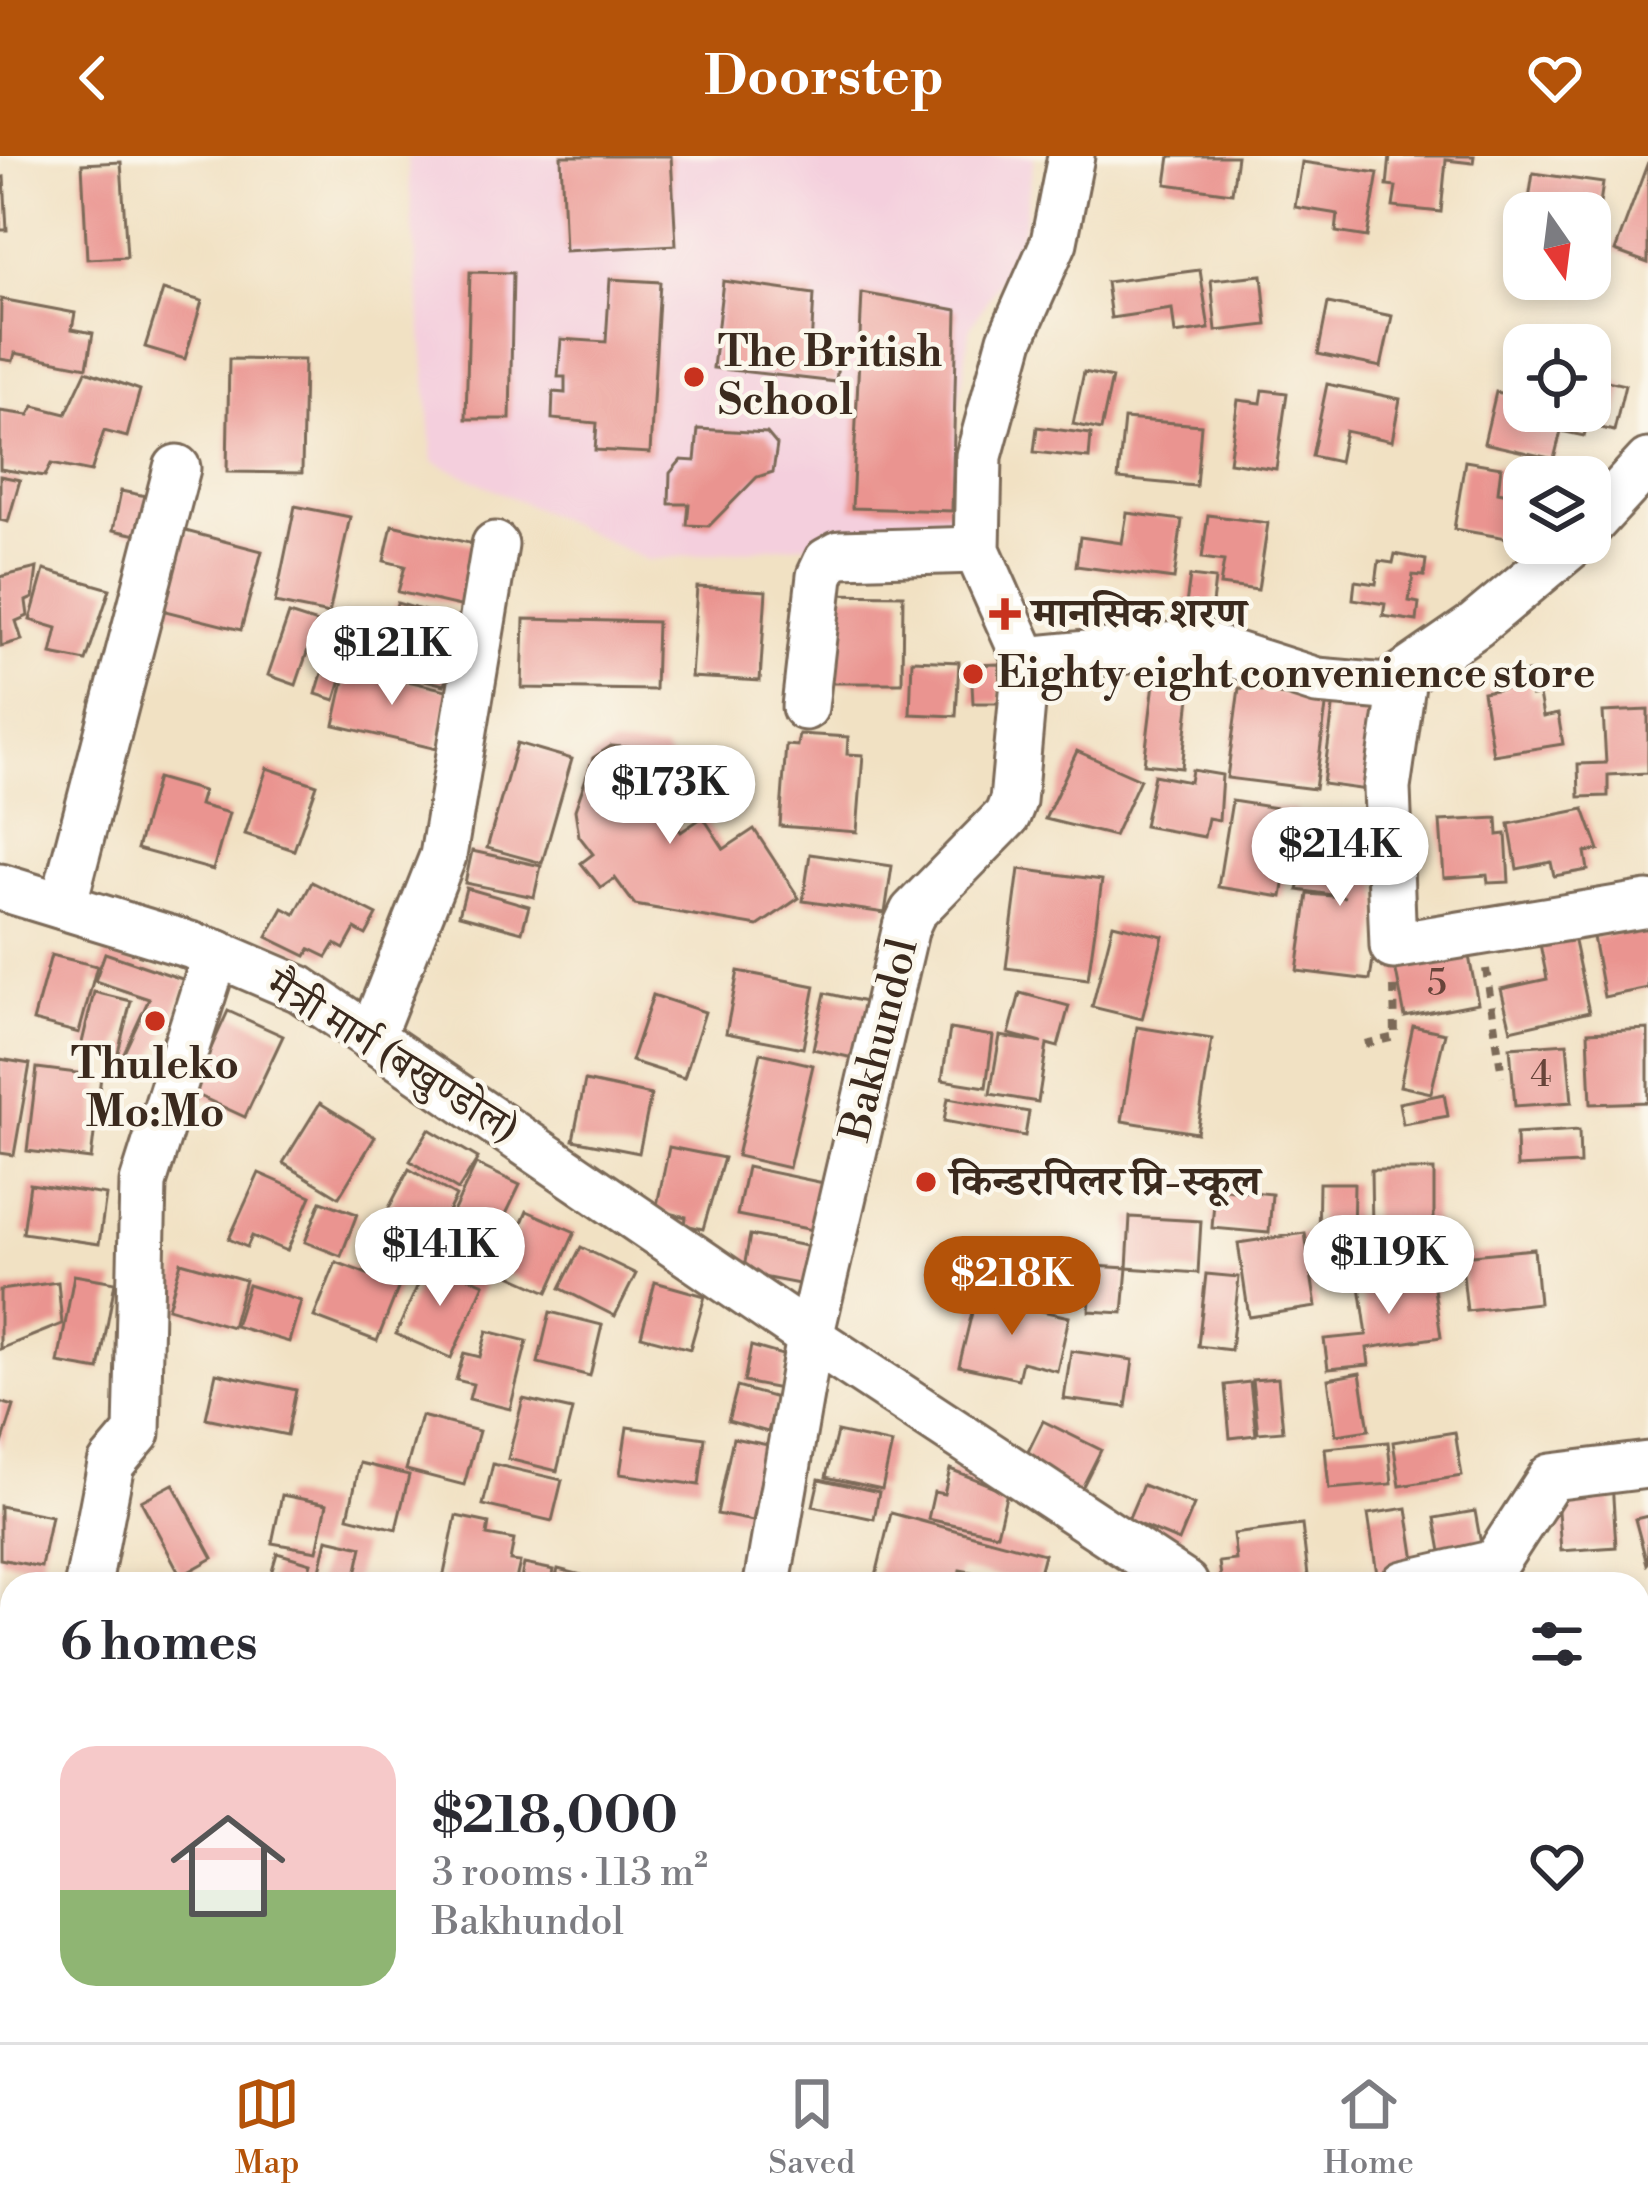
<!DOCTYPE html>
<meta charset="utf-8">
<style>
body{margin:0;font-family:"Libre Bodoni","Noto Serif Devanagari",serif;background:#f2f2f3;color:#2b2b33;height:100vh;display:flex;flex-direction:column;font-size:45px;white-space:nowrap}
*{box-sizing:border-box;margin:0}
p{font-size:39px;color:#7c7c81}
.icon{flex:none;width:66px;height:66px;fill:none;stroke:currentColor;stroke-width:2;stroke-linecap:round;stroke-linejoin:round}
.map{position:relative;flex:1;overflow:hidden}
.details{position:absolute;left:0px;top:1416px;width:1650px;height:471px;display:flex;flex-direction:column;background:#fff;border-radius:36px 36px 0 0;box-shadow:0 6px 18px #0003}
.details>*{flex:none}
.needle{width:78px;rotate:166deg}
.tools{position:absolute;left:1503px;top:36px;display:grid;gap:24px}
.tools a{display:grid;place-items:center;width:108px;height:108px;border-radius:24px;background:#fff;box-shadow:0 6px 18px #0003;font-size:60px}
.price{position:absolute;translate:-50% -102px;padding:0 27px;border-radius:42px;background:#fff;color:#222;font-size:39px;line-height:78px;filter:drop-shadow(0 3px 6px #0008)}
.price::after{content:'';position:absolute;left:50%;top:72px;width:36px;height:27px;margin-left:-18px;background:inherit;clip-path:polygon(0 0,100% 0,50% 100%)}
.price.on{background:#b45309;color:#fff}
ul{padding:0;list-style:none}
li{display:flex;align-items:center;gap:36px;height:300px;padding:0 60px}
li+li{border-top:3px solid #e1e1e2}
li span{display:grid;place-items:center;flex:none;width:336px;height:240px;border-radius:36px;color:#555}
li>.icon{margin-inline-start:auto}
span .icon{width:144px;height:144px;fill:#fffc;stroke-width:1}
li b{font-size:51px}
h2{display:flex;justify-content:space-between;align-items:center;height:144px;padding:0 60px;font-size:51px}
header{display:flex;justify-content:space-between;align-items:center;height:156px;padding:0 60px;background:#b45309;color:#fff;font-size:54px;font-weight:700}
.menu{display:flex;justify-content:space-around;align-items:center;height:168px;border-top:3px solid #e1e1e2;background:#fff;font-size:33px;color:#7c7c81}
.menu a{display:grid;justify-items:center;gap:6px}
.menu .on{color:#b45309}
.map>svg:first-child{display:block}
.built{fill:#f4cfdd}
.building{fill:#ea9490}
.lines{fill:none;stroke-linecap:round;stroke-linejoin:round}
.minor-casing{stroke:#7b6a58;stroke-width:51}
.path{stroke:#7b6a58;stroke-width:8;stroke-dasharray:9 9;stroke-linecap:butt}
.minor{stroke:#fff;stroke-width:45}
.poi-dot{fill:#c8321e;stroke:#fbf7ec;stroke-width:4.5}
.labels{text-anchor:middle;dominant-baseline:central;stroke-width:9;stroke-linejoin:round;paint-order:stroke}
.number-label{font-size:36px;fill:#67443a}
.poi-label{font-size:42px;font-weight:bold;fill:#3b2a1e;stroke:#fbf7ec;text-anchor:start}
.street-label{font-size:42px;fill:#3b2a1e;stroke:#fbf7ec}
</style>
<header><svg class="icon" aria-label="back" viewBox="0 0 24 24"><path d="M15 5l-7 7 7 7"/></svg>Doorstep<svg class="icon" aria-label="heart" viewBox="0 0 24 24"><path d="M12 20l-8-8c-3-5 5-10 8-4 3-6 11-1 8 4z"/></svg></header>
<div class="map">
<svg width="1648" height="1886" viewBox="0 0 1648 1886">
<rect width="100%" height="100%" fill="#fbf7ec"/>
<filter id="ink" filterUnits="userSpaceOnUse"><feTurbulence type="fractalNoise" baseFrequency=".00833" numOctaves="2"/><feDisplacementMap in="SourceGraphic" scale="24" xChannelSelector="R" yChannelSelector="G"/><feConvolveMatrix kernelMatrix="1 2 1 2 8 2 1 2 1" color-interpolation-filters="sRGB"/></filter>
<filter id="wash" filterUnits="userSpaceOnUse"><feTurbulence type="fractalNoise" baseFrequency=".004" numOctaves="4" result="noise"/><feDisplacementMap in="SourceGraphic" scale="48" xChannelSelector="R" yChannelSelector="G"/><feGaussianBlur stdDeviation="2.7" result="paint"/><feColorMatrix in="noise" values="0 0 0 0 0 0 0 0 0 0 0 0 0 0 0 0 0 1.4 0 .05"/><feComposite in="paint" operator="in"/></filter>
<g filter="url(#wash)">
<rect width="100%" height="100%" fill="#f1e1c3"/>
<!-- built -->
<polygon class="built" points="407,0 1034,0 1020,91 970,172 956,270 966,373 647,404 433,305"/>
<g id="blocks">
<!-- building -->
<g class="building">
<polygon points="561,0 671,0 676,89 565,95"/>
<polygon points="1170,0 1237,0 1232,37 1166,28"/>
<polygon points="1390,0 1474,0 1473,7 1446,4 1441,56 1393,51 1396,31 1387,30"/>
<polygon points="121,6 127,101 87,103 82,8"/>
<polygon points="1302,6 1378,17 1367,81 1336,76 1338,58 1295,51"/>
<polygon points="1648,6 1648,107 1615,95"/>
<polygon points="1533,17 1603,27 1593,95 1590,57 1527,57"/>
<polygon points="4,21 7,74 0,74 0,22"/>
<polygon points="1200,114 1209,173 1175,178 1172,153 1111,162 1106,126"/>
<polygon points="470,116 513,117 510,263 466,263"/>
<polygon points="1262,119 1267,169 1216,175 1211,124"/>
<polygon points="610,123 660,126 650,297 595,294 597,267 552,263 553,236 565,237 565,221 558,221 561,183 606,186"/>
<polygon points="723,125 814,138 811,192 839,196 836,226 713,212"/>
<polygon points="163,134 202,145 185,203 145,191"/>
<polygon points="862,137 957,154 952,355 852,352"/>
<polygon points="1,143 75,157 72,173 93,177 87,211 15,197 13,205 0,203"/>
<polygon points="1328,147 1392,160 1381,211 1318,198"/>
<polygon points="229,203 304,204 302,317 227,316"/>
<polygon points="86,215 140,234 127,281 104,275 91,316 51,308 45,320 0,313 0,255 29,259 34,250 66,258"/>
<polygon points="1084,216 1112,222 1101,274 1073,268"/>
<polygon points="1590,221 1625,229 1614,275 1587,269 1584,280 1561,275 1554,303 1484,287 1496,236 1524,242 1524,255 1590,255"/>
<polygon points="1327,228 1400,243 1392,285 1345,275 1339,306 1312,300"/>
<polygon points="1263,234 1287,237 1276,313 1229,306 1238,244 1261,247"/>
<polygon points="1124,263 1201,269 1196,330 1118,323"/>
<polygon points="1037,271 1091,278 1089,302 1034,296"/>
<polygon points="698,273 767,277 777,289 773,316 757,321 709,370 687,369 689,348 669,348 670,317 681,304 695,305"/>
<polygon points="1465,305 1501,311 1498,336 1524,341 1524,385 1454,373"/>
<polygon points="0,320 20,324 8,366 0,364"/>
<polygon points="121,335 151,341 142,380 113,374"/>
<polygon points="295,350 350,361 329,458 275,447"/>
<polygon points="1127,357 1182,364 1174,423 1076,410 1080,381 1122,387"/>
<polygon points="1208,359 1268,367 1258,434 1220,429 1224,405 1202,402"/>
<polygon points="392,369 478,389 464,451 398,436 405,410 384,405"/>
<polygon points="178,373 262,395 241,474 157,453"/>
<polygon points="1395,398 1426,404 1424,420 1413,419 1409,445 1419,447 1417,465 1383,460 1385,448 1353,443 1355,425 1376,428 1379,405 1393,407"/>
<polygon points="37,412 33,442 26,445 28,460 16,465 22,484 1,490 0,421"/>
<polygon points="44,414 110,433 86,505 51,498 57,472 30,464"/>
<polygon points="1190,420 1215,423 1209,473 1183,470"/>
<polygon points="697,431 766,435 760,525 691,521"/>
<polygon points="822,438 903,439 902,527 821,527"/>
<polygon points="397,447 449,462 444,479 465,485 454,523 447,521 444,529 379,512"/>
<polygon points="289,458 317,467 296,529 268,519"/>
<polygon points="524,463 657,466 655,534 522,532"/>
<polygon points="334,476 354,481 335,544 316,538"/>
<polygon points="912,504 959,506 956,560 910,558"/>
<polygon points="999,508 1001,547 973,547 971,509"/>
<polygon points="347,511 451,535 437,593 334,569"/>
<polygon points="1528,516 1531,540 1539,539 1543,561 1558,558 1563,588 1493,599 1483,536 1508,532 1506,520"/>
<polygon points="1154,527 1191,532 1182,612 1144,608"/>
<polygon points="1239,532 1327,543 1315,633 1227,622"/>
<polygon points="1334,544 1386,551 1375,635 1323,628"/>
<polygon points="1648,554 1648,617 1608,619 1608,640 1579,641 1578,608 1606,607 1603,556"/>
<polygon points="799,578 848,581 847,598 863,599 857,676 780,670 786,589 797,590"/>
<polygon points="517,587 572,603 542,707 487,692"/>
<polygon points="611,590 664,594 674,609 670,630 657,639 681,676 703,661 724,693 754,673 799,742 758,770 635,749 615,722 601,732 581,707 593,698 579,680 575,654 593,602"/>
<polygon points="1077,595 1140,623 1114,680 1045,663"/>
<polygon points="267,612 317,629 294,694 245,678"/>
<polygon points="1192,614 1222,619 1219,664 1208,662 1204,681 1144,670 1154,619 1190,626"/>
<polygon points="157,622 203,635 199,649 229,657 213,714 137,693"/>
<polygon points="1232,645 1296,655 1282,741 1218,731"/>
<polygon points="1584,653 1599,694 1585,696 1588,714 1554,720 1551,706 1517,713 1509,668"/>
<polygon points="1497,662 1498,679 1506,678 1509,726 1488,727 1487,719 1444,722 1440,665"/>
<polygon points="1314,680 1372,688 1381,747 1370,824 1297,815 1308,738 1345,741 1298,734"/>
<polygon points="472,695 541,710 534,741 465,727"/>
<polygon points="810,698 892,710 885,757 803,745"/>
<polygon points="1019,713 1102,724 1088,823 1006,812"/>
<polygon points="312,726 377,759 366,779 355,773 344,793 335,788 327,801 310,793 306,800 267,781 283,752 295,758"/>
<polygon points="466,732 529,750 522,776 459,759"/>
<polygon points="1113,768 1163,780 1142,863 1092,851"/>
<polygon points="1648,771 1648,832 1604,841 1593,781"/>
<polygon points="1573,781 1589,856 1511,874 1501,833 1547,823 1540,788"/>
<polygon points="1468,795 1478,847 1405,861 1395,810"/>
<polygon points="105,797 188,825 149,914 120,905 149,843 95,825"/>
<polygon points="51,799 97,810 79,877 33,865"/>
<polygon points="738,815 815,830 803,892 726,877"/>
<polygon points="94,836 131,845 117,900 81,891"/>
<polygon points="825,837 874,848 862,904 813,893"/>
<polygon points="1020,837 1069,850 1058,891 1047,888 1038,946 990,938 1000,880 1042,887 1009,878"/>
<polygon points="653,839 705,856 684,922 631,905"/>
<polygon points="228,855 283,880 245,961 191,936"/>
<polygon points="1413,870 1445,877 1431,937 1400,930"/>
<polygon points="1137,871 1212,883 1197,977 1122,965"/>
<polygon points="950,873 993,880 986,931 942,924"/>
<polygon points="1648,873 1648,946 1591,948 1588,876"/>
<polygon points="1567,887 1572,946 1515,950 1510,891"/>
<polygon points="761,897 813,909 789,1012 737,1000"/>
<polygon points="0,903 30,908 14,999 0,997"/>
<polygon points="37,912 101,920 91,1003 27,995"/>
<polygon points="585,925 651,939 639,997 573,984"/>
<polygon points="1444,938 1448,960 1403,968 1399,947"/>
<polygon points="948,942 1029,956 1025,980 944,965"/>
<polygon points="320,947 375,981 339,1041 283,1007"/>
<polygon points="429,973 478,1002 458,1034 410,1005"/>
<polygon points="1579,974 1580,1008 1517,1011 1516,978"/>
<polygon points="669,991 724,1002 703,1073 685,1069 686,1061 656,1054"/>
<polygon points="476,1008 520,1029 487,1098 443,1077"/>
<polygon points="747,1011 833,1029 823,1076 737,1059"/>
<polygon points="409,1013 456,1040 428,1095 379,1071"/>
<polygon points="1371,1014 1434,1014 1434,1074 1372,1074"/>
<polygon points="259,1017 311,1040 287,1095 252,1080 247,1091 229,1083"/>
<polygon points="1319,1027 1354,1027 1353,1086 1318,1086"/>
<polygon points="30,1028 106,1039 99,1088 23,1077"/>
<polygon points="1215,1032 1272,1038 1269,1077 1212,1072"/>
<polygon points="321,1045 357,1058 341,1100 305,1086"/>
<polygon points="527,1055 575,1076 548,1136 501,1115"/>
<polygon points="1130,1061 1201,1065 1198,1117 1127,1112"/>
<polygon points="1305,1077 1316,1151 1249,1161 1238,1087"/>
<polygon points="750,1079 821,1093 814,1131 743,1117"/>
<polygon points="581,1091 636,1118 615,1160 560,1132"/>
<polygon points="1534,1093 1539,1147 1467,1155 1461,1100"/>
<polygon points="429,1104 484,1128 451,1202 396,1178"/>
<polygon points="181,1106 245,1124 232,1171 168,1152"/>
<polygon points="336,1106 399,1130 377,1185 314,1161"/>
<polygon points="1093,1110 1127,1112 1123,1157 1089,1155"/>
<polygon points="1431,1112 1441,1181 1367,1192 1369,1209 1328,1213 1324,1183 1367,1179 1359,1123"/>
<polygon points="1206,1118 1239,1121 1231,1194 1198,1190"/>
<polygon points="74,1119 115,1126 99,1214 58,1207"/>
<polygon points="58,1126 62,1168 0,1193 0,1134"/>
<polygon points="655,1126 705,1140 690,1193 641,1180"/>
<polygon points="248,1129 301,1145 289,1186 235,1170"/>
<polygon points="976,1140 1069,1161 1057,1215 1022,1206 1018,1223 959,1210"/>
<polygon points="550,1156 602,1169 590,1220 538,1207"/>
<polygon points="487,1175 527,1185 510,1253 469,1243 473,1228 456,1224 464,1197 480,1201"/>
<polygon points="751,1190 786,1200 780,1233 744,1226"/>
<polygon points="1071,1195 1133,1204 1126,1251 1064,1243"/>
<polygon points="216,1217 296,1234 287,1279 206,1262"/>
<polygon points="1360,1217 1369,1274 1336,1279 1328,1223"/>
<polygon points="1278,1222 1283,1275 1258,1277 1252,1224"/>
<polygon points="1250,1226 1256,1279 1230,1282 1225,1229"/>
<polygon points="737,1231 777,1242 768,1276 728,1265"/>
<polygon points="523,1243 572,1254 557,1315 508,1303"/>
<polygon points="0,1246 14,1250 1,1291 0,1291"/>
<polygon points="421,1260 479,1275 464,1329 406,1314"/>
<polygon points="1043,1265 1101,1294 1077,1342 1019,1314"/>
<polygon points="627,1271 705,1282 699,1329 620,1318"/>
<polygon points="837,1276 892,1288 882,1333 826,1321"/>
<polygon points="1455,1276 1462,1320 1400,1330 1393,1286"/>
<polygon points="733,1282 768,1289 753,1365 717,1358"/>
<polygon points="1388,1286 1392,1328 1329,1333 1325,1292"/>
<polygon points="360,1307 409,1319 396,1373 348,1361"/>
<polygon points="493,1308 562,1324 552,1365 483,1349"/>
<polygon points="950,1313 1007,1336 997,1378 928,1363 934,1336 944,1338"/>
<polygon points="819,1323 879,1336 874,1363 813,1350"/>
<polygon points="1612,1325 1616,1391 1561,1395 1556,1329"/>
<polygon points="173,1328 213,1402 181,1420 141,1345"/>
<polygon points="1143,1329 1194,1349 1179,1385 1128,1364"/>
<polygon points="282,1339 327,1348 317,1395 272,1387"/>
<polygon points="0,1350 51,1360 41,1411 0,1403"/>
<polygon points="1407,1352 1416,1412 1377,1418 1368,1358"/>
<polygon points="1475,1355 1484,1405 1444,1412 1435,1362"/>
<polygon points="891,1357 1044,1398 1036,1428 960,1414 957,1428 874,1428"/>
<polygon points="456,1360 489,1367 487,1379 514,1384 510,1405 520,1406 515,1428 442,1428"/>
<polygon points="1648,1360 1648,1407 1647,1408 1635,1363"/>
<polygon points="1302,1369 1309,1428 1222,1428 1219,1406 1236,1404 1233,1378"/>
<polygon points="327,1383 362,1391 354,1428 317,1428"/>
<polygon points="277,1397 311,1407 305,1428 268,1428"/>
<polygon points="524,1408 554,1414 551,1428 520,1428"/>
<polygon points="558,1413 609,1426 608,1428 554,1428"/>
<polygon points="1648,1456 1648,1527 1641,1529 1638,1459"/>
<polygon points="1648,1699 1648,1742 1638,1743 1638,1700"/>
<polygon points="0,1739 12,1753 12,1789 0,1799"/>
<polygon points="12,1822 12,1864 0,1850 0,1833"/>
<rect x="297" y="1875" width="126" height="11"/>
<polygon points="1361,1875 1410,1875 1411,1886 1362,1886"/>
</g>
</g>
</g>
<g filter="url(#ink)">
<use href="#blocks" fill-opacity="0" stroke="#7b6a58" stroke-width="3"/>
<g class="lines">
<defs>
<g id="minor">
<polyline points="1590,369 1648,306"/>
<polyline points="1026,504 1198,487 1317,525 1386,531 1476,469 1574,387"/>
<polyline points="1403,522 1387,632 1393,790 1648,748"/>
<polyline points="805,551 820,420 827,405 840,398 977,394"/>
<polyline points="0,731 216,797 300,833 810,1181 1185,1428"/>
<polyline points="63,750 177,312"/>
<polyline points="372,879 443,700 495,389"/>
<polyline points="88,1428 111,1308 137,1277 143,1027 216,797"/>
<polyline points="767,1428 810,1181 906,771 913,756 1007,660 1013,645 1026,504 977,394 979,300 1011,183 1054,86 1071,0"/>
<polyline points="1404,1428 1495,1407 1551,1321 1648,1309"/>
<polyline points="0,1666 12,1654"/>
<polyline points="1638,1812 1648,1811"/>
<polyline points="806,1875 867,1886"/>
<polyline points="656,1886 658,1875"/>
</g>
</defs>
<!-- minor casing -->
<use href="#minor" class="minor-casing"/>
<!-- path -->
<g class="path">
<polyline points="1486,813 1502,920"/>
<polyline points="1365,888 1395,881 1394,828"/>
<polyline points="1473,1886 1494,1882 1493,1875"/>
</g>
<!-- minor -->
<use href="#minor" class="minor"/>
</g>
</g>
<!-- markers -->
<g class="poi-dot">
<circle cx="694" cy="221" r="12"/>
<path d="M999 440h12v12h12v12h-12v12h-12v-12h-12v-12h12z"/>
<circle cx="973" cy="518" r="12"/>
<circle cx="155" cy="865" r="12"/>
<circle cx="926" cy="1026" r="12"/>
</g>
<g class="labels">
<!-- number labels -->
<g class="number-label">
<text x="1437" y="828">5</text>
<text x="1541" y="919">4</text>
</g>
<!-- poi labels -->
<g class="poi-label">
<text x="718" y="197">The British<tspan x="718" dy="48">School</tspan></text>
<text x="1032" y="458">मानसिक शरण</text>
<text x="997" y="518">Eighty eight convenience store</text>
<text x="155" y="909" text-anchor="middle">Thuleko<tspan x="155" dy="48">Mo:Mo</tspan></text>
<text x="950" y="1026">किन्डरपिलर प्रि-स्कूल</text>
</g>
<!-- street labels -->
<g class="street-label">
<text transform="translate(880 884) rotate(-76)">Bakhundol</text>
<text transform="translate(392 902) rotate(32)">मैत्री मार्ग (बखुण्डोल)</text>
</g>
</g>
</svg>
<div class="tools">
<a><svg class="needle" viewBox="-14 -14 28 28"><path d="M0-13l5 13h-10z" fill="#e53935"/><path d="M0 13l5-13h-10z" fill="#7c7c81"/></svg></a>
<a><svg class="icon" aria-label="locate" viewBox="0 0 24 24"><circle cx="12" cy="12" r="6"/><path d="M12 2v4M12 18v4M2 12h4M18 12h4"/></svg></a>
<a><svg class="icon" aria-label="layers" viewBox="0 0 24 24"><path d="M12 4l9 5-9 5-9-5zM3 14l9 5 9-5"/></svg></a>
</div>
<b class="price" style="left:392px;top:552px">$121K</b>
<b class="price" style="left:670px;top:691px">$173K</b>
<b class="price" style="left:1340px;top:753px">$214K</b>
<b class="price" style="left:440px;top:1153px">$141K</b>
<b class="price" style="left:1389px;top:1161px">$119K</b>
<b class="price on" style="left:1012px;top:1182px">$218K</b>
<section class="details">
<h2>6 homes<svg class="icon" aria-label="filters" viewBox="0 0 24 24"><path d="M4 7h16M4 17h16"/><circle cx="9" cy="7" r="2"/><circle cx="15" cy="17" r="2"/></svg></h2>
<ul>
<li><span style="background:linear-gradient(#f6c9c9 60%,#8fb573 0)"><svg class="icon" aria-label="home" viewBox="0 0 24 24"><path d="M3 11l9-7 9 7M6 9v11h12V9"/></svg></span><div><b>$218,000</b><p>3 rooms · 113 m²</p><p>Bakhundol</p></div><svg class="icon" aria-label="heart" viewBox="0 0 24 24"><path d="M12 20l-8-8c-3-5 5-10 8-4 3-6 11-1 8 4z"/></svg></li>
</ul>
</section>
</div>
<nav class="menu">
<a class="on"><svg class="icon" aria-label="map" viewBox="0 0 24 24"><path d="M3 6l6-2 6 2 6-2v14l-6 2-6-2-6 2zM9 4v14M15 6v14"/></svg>Map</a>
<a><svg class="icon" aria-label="saved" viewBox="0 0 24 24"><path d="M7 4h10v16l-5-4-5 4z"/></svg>Saved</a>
<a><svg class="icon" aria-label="home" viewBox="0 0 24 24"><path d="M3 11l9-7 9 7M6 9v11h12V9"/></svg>Home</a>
</nav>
